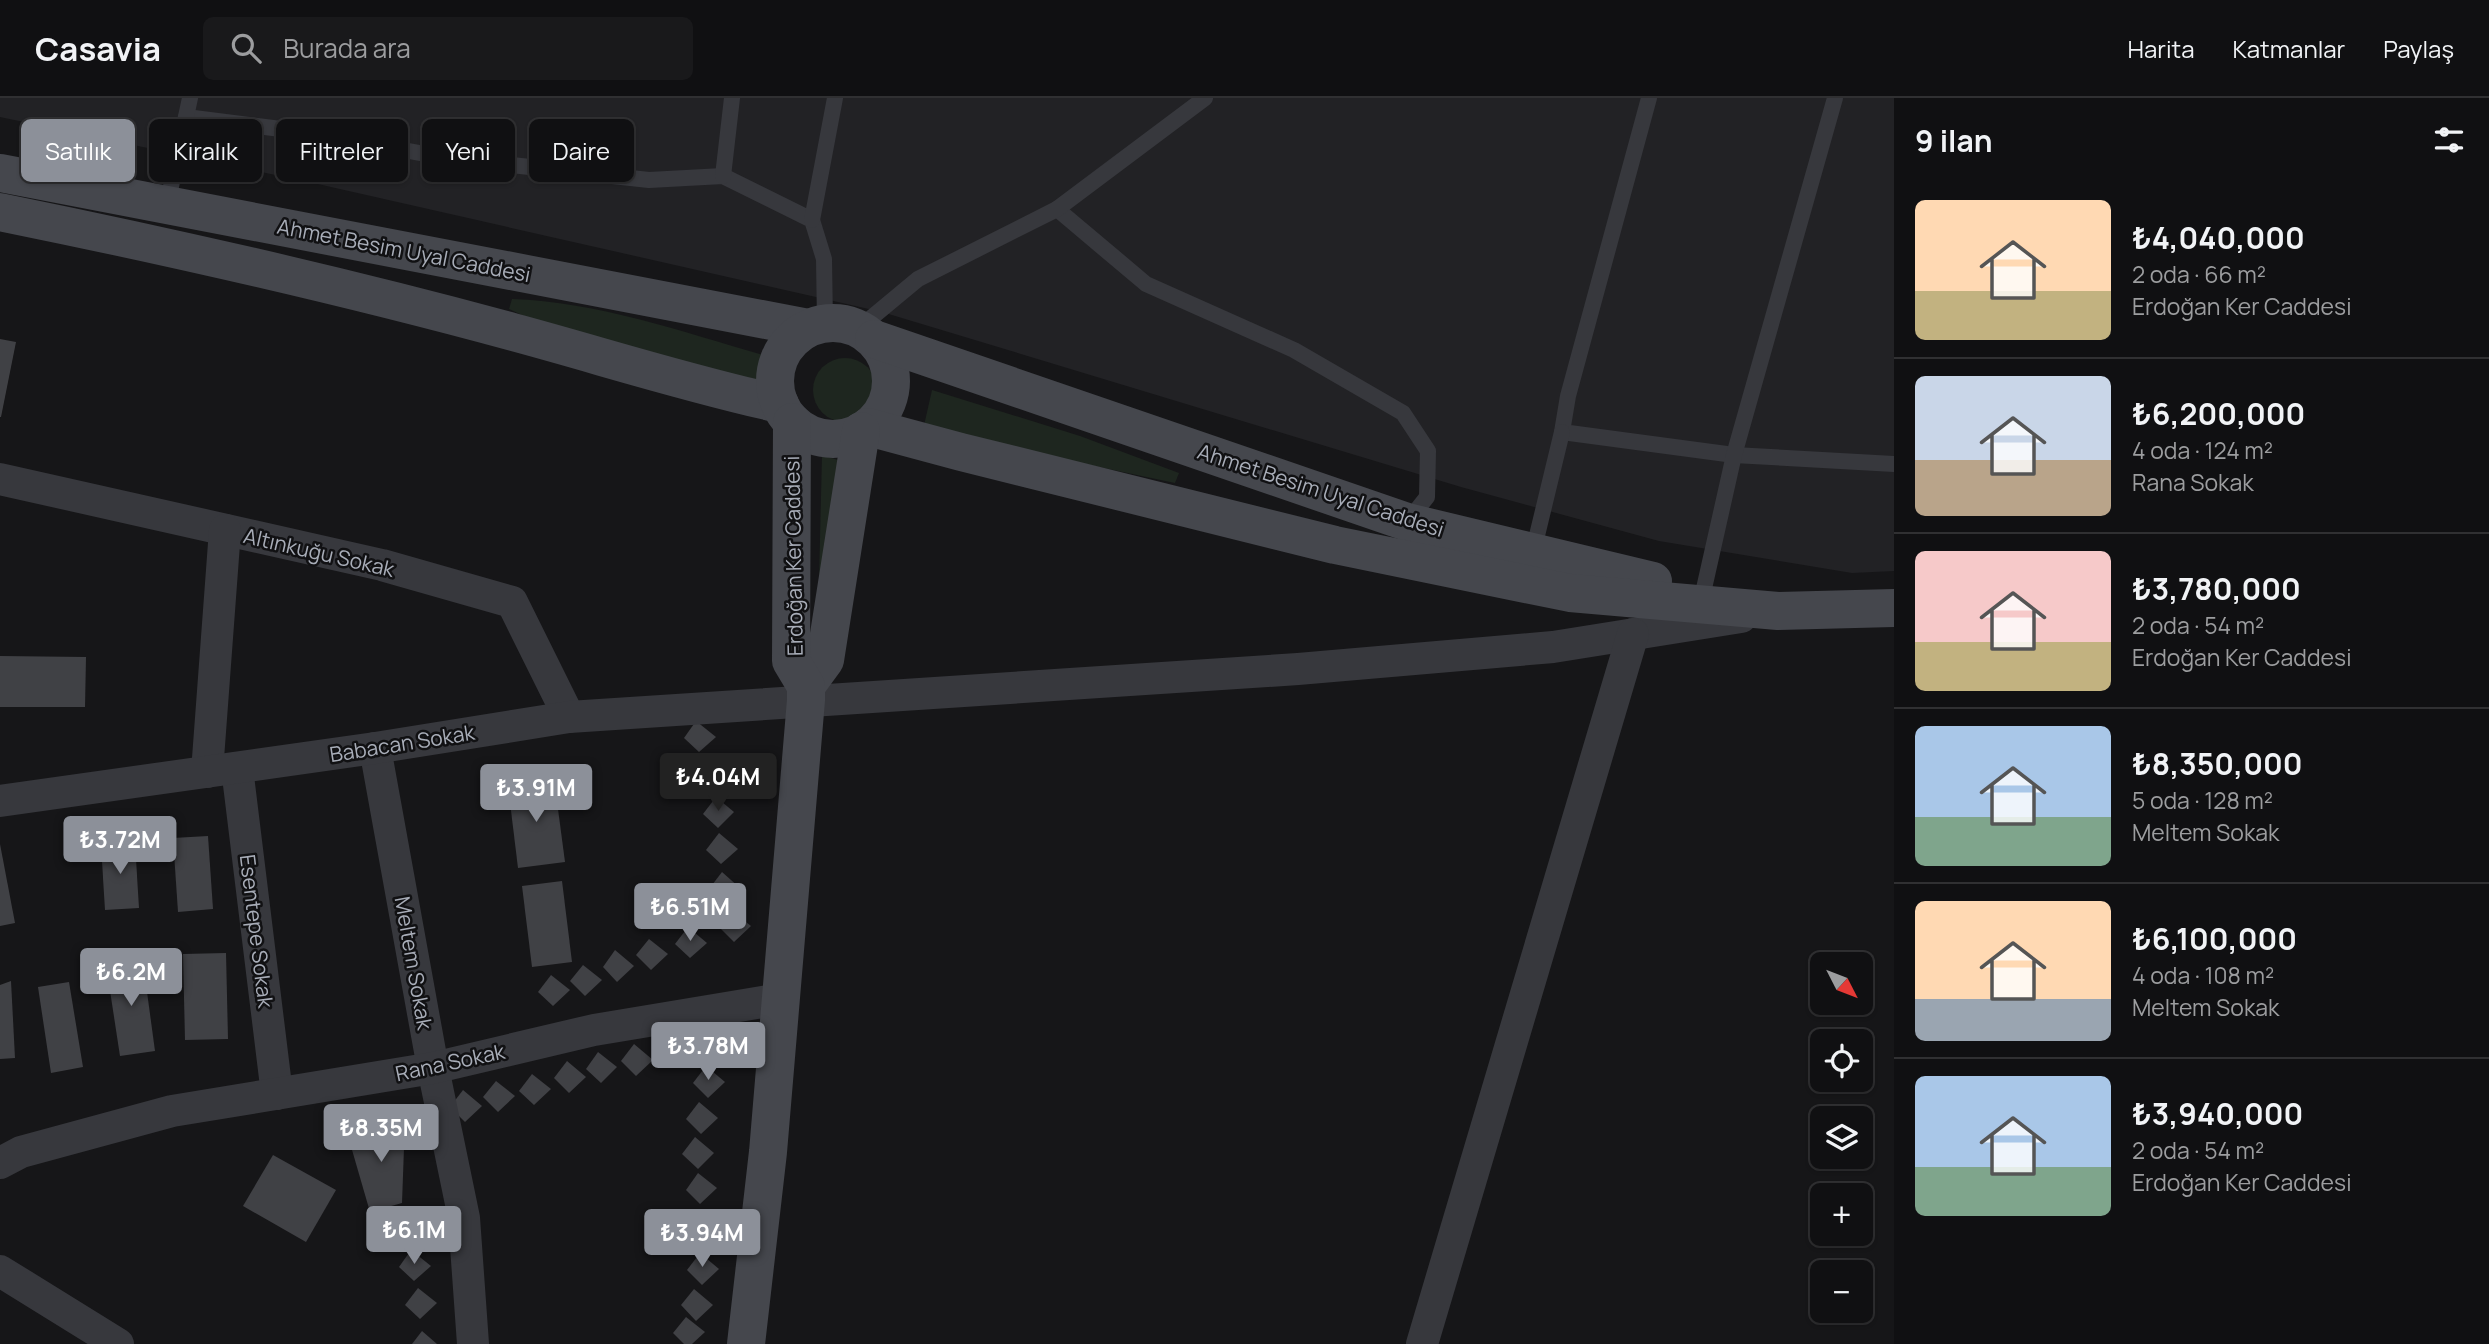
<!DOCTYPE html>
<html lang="tr">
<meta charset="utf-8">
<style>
body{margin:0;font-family:Manrope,sans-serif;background:#19191b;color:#f1f3f6;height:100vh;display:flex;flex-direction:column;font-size:26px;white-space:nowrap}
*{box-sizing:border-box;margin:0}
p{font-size:23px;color:#9c9d9f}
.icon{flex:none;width:38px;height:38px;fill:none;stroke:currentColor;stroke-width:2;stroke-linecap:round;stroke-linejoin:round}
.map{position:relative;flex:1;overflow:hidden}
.panel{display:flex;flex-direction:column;background:#101012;width:595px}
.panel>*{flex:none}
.top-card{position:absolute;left:21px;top:21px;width:665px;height:63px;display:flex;gap:14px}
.needle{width:46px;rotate:132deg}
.tools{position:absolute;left:1810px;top:854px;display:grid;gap:14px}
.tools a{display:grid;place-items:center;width:63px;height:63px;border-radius:10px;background:#101012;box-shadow:0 2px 5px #0004,0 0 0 2px #303032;font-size:35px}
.price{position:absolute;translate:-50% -60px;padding:0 16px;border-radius:7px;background:#8c9099;color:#fff;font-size:23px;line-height:46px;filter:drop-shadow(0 2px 4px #0008)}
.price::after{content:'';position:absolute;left:50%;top:42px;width:21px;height:16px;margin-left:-10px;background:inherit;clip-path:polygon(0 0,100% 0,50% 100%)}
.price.current{background:#222;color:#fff}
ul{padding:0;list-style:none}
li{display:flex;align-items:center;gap:21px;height:175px;padding:0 21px}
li+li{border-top:2px solid #303032}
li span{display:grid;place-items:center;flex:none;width:196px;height:140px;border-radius:10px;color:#555}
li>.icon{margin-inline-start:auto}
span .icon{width:84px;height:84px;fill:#fffc;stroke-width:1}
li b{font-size:30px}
h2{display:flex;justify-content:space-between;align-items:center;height:84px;padding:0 21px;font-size:30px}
.chip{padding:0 24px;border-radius:10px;background:#101012;box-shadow:0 2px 5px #0004,0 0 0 2px #303032;font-size:24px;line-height:63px}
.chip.current{background:#8c9099;color:#fff}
header{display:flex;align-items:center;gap:42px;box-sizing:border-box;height:98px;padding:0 35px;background:#101012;border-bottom:2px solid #303032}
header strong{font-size:33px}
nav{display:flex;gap:38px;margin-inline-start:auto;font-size:24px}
.search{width:490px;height:63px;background:#19191b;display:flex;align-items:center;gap:18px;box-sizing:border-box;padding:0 24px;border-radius:10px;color:#9c9d9f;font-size:26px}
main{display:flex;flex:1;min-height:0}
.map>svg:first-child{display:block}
.built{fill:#222225}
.green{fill:#1e261f}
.building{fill:#404145}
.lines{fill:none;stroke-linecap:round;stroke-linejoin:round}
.lane{stroke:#37383d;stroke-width:16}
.street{stroke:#37383d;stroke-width:32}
.secondary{stroke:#45474d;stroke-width:38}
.labels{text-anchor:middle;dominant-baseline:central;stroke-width:5;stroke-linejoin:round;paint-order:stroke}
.street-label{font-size:21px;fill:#a8adb8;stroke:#111113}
</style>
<header>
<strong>Casavia</strong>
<div class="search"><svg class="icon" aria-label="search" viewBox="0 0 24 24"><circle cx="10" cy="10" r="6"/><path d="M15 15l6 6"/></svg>Burada ara</div>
<nav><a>Harita</a><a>Katmanlar</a><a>Paylaş</a></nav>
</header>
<main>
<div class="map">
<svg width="1894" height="1246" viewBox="0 0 1894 1246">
<rect width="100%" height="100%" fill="#161618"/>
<!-- built -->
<polygon class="built" points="0,0 1894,0 1894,473 1852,475 1659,443 1461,389 882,214 309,84 0,19"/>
<!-- green -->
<g class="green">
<path d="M512,201C599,204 686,235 770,259L763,294L533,222L509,211Z"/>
<circle cx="845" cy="292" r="32"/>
<polygon points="932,292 1080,338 1179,375 1175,385 923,332"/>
<polygon points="822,357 860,369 817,567"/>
</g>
<!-- building -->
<g class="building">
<polygon points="0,241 16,244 1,319 0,319"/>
<polygon points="0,558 86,559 85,609 0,609"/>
<polygon points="696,623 716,639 699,654 684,640"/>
<polygon points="713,657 732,673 715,688 700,674"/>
<polygon points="554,681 565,764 518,770 508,688"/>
<polygon points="716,699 734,714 718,730 703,716"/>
<polygon points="719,735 738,751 721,766 706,752"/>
<polygon points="208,738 213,811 178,814 173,740"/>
<polygon points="135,745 139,810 105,812 101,747"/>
<polygon points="0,746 15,825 0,828"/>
<polygon points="722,774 740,790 724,806 709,791"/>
<polygon points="562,783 572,864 532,869 522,788"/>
<polygon points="731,812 751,828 734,844 719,829"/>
<polygon points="688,829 707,845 690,860 675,846"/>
<polygon points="649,841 668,856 651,872 636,857"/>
<polygon points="615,852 634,868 617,884 603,869"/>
<polygon points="226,855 228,941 185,942 183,856"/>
<polygon points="142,857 155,953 120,958 107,873"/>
<polygon points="583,867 602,882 585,898 570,883"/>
<polygon points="551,877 570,892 553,908 538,894"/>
<polygon points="11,883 15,960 0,961 0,887"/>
<polygon points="69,884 83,969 51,975 38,889"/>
<polygon points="705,930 724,946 707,962 692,947"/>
<polygon points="669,935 688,951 671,967 656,952"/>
<polygon points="634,946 653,962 636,978 621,963"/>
<polygon points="598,954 617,969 601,985 586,971"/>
<polygon points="567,963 586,979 569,995 554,980"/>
<polygon points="706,968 725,984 708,1000 693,985"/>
<polygon points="532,976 551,991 534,1007 519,993"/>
<polygon points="496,983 515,998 498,1014 483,999"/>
<polygon points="463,992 482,1008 465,1024 450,1009"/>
<polygon points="699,1004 718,1020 701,1036 686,1021"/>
<polygon points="405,1022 402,1105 370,1114 348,1038"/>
<polygon points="695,1039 714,1055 698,1071 682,1056"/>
<polygon points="273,1057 336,1092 306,1144 243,1108"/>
<polygon points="698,1075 717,1090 700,1106 686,1092"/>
<polygon points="412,1113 430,1129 414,1144 399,1130"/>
<polygon points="700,1114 719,1130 702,1146 688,1131"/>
<polygon points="411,1152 431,1168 414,1183 399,1169"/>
<polygon points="700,1155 719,1171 702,1187 687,1172"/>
<polygon points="418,1190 437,1205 420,1221 405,1207"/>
<polygon points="694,1191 713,1207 696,1223 681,1207"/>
<polygon points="686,1219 705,1234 692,1246 684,1246 673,1235"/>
<polygon points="422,1233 437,1246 412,1246"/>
</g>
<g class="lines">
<!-- lane -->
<g class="lane">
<polyline points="1649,0 1568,298 1562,334 1734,357 1894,366"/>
<polyline points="186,19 305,34 447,60 649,82 723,78 812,122 824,161 825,225"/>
<polyline points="723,78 732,0"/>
<polyline points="167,107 190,0"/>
<polyline points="1057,111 1146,186 1294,252 1403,315 1428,353 1427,399 1408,423"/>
<polyline points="812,122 835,0"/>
<polyline points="859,230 918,181 1057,111 1205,0"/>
<polyline points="1533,454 1562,334"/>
<polyline points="1703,495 1734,357 1835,0"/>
</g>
<!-- street -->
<g class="street">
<polyline points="0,381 382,467 512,504 569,619"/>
<polyline points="375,650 433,970 464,1120 473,1246"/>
<polyline points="237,670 277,996"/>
<polyline points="207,674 225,432"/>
<polyline points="0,703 375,650 569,619 1298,571 1553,549 1741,519"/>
<polyline points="0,1065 21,1054 172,1013 433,970 594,932 780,901"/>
<polyline points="0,1173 118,1246"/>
<polyline points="1422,1246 1633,536"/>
</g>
<!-- secondary -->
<g class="secondary">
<polyline points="0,75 808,230"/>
<path d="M0,114C172,149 344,188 513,234C602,258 689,286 780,306"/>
<circle cx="833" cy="283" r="58"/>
<polyline points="874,241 1407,424 1653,483"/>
<polyline points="868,329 961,354 1335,447 1570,495 1778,513 1894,510"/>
<polyline points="806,588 825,562 861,333"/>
<polyline points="746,1246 768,1054 806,602 806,588 791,563 792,324"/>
</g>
</g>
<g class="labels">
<!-- street labels -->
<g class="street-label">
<text transform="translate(404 152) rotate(11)">Ahmet Besim Uyal Caddesi</text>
<text transform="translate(1321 392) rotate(18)">Ahmet Besim Uyal Caddesi</text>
<text transform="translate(319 454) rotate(13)">Altınkuğu Sokak</text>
<text transform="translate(793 458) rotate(-91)">Erdoğan Ker Caddesi</text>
<text transform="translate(402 645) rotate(-9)">Babacan Sokak</text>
<text transform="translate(257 833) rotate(83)">Esentepe Sokak</text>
<text transform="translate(414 865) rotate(80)">Meltem Sokak</text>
<text transform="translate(450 964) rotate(-12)">Rana Sokak</text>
</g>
</g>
</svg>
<div class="tools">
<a><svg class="needle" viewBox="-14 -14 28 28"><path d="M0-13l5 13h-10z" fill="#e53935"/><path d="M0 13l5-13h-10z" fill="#9c9d9f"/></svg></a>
<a><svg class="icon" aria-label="locate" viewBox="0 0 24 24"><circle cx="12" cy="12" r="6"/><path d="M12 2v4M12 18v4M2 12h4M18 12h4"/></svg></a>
<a><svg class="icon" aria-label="layers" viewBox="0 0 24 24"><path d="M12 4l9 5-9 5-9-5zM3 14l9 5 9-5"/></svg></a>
<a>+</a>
<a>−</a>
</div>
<b class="price current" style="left:718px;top:715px">₺4.04M</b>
<b class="price" style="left:536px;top:726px">₺3.91M</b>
<b class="price" style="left:120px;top:778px">₺3.72M</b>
<b class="price" style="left:690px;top:845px">₺6.51M</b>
<b class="price" style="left:131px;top:910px">₺6.2M</b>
<b class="price" style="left:708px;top:984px">₺3.78M</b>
<b class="price" style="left:381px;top:1066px">₺8.35M</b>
<b class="price" style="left:414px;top:1168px">₺6.1M</b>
<b class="price" style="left:702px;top:1171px">₺3.94M</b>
<div class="top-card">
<a class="chip current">Satılık</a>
<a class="chip">Kiralık</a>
<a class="chip">Filtreler</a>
<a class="chip">Yeni</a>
<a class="chip">Daire</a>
</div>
</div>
<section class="panel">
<h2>9 ilan<svg class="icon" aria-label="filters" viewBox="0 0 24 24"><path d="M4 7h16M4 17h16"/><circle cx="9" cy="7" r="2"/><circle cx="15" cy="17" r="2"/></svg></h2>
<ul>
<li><span style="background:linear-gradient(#ffd9b3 65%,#c2b280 0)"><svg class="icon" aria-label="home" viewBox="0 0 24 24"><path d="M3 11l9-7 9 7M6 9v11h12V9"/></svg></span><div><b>₺4,040,000</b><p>2 oda · 66 m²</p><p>Erdoğan Ker Caddesi</p></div></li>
<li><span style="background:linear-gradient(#c9d6e8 60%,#b9a48a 0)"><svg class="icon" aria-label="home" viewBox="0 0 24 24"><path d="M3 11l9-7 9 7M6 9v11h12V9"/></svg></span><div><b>₺6,200,000</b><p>4 oda · 124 m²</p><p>Rana Sokak</p></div></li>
<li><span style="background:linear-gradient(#f6c9c9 65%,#c2b280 0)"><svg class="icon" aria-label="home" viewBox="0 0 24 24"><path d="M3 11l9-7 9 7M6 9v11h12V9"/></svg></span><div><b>₺3,780,000</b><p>2 oda · 54 m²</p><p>Erdoğan Ker Caddesi</p></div></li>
<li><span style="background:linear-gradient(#a9c7e8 65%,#7fa58c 0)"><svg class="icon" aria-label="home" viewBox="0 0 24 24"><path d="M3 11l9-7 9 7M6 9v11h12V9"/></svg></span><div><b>₺8,350,000</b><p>5 oda · 128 m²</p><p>Meltem Sokak</p></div></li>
<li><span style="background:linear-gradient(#ffd9b3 70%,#9aa5b1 0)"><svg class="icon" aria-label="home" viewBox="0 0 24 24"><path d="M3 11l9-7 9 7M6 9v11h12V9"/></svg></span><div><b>₺6,100,000</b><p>4 oda · 108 m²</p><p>Meltem Sokak</p></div></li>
<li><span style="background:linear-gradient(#a9c7e8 65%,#7fa58c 0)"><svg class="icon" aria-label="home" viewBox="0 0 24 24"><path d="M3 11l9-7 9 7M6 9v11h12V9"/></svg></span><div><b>₺3,940,000</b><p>2 oda · 54 m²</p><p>Erdoğan Ker Caddesi</p></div></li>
</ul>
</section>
</main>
